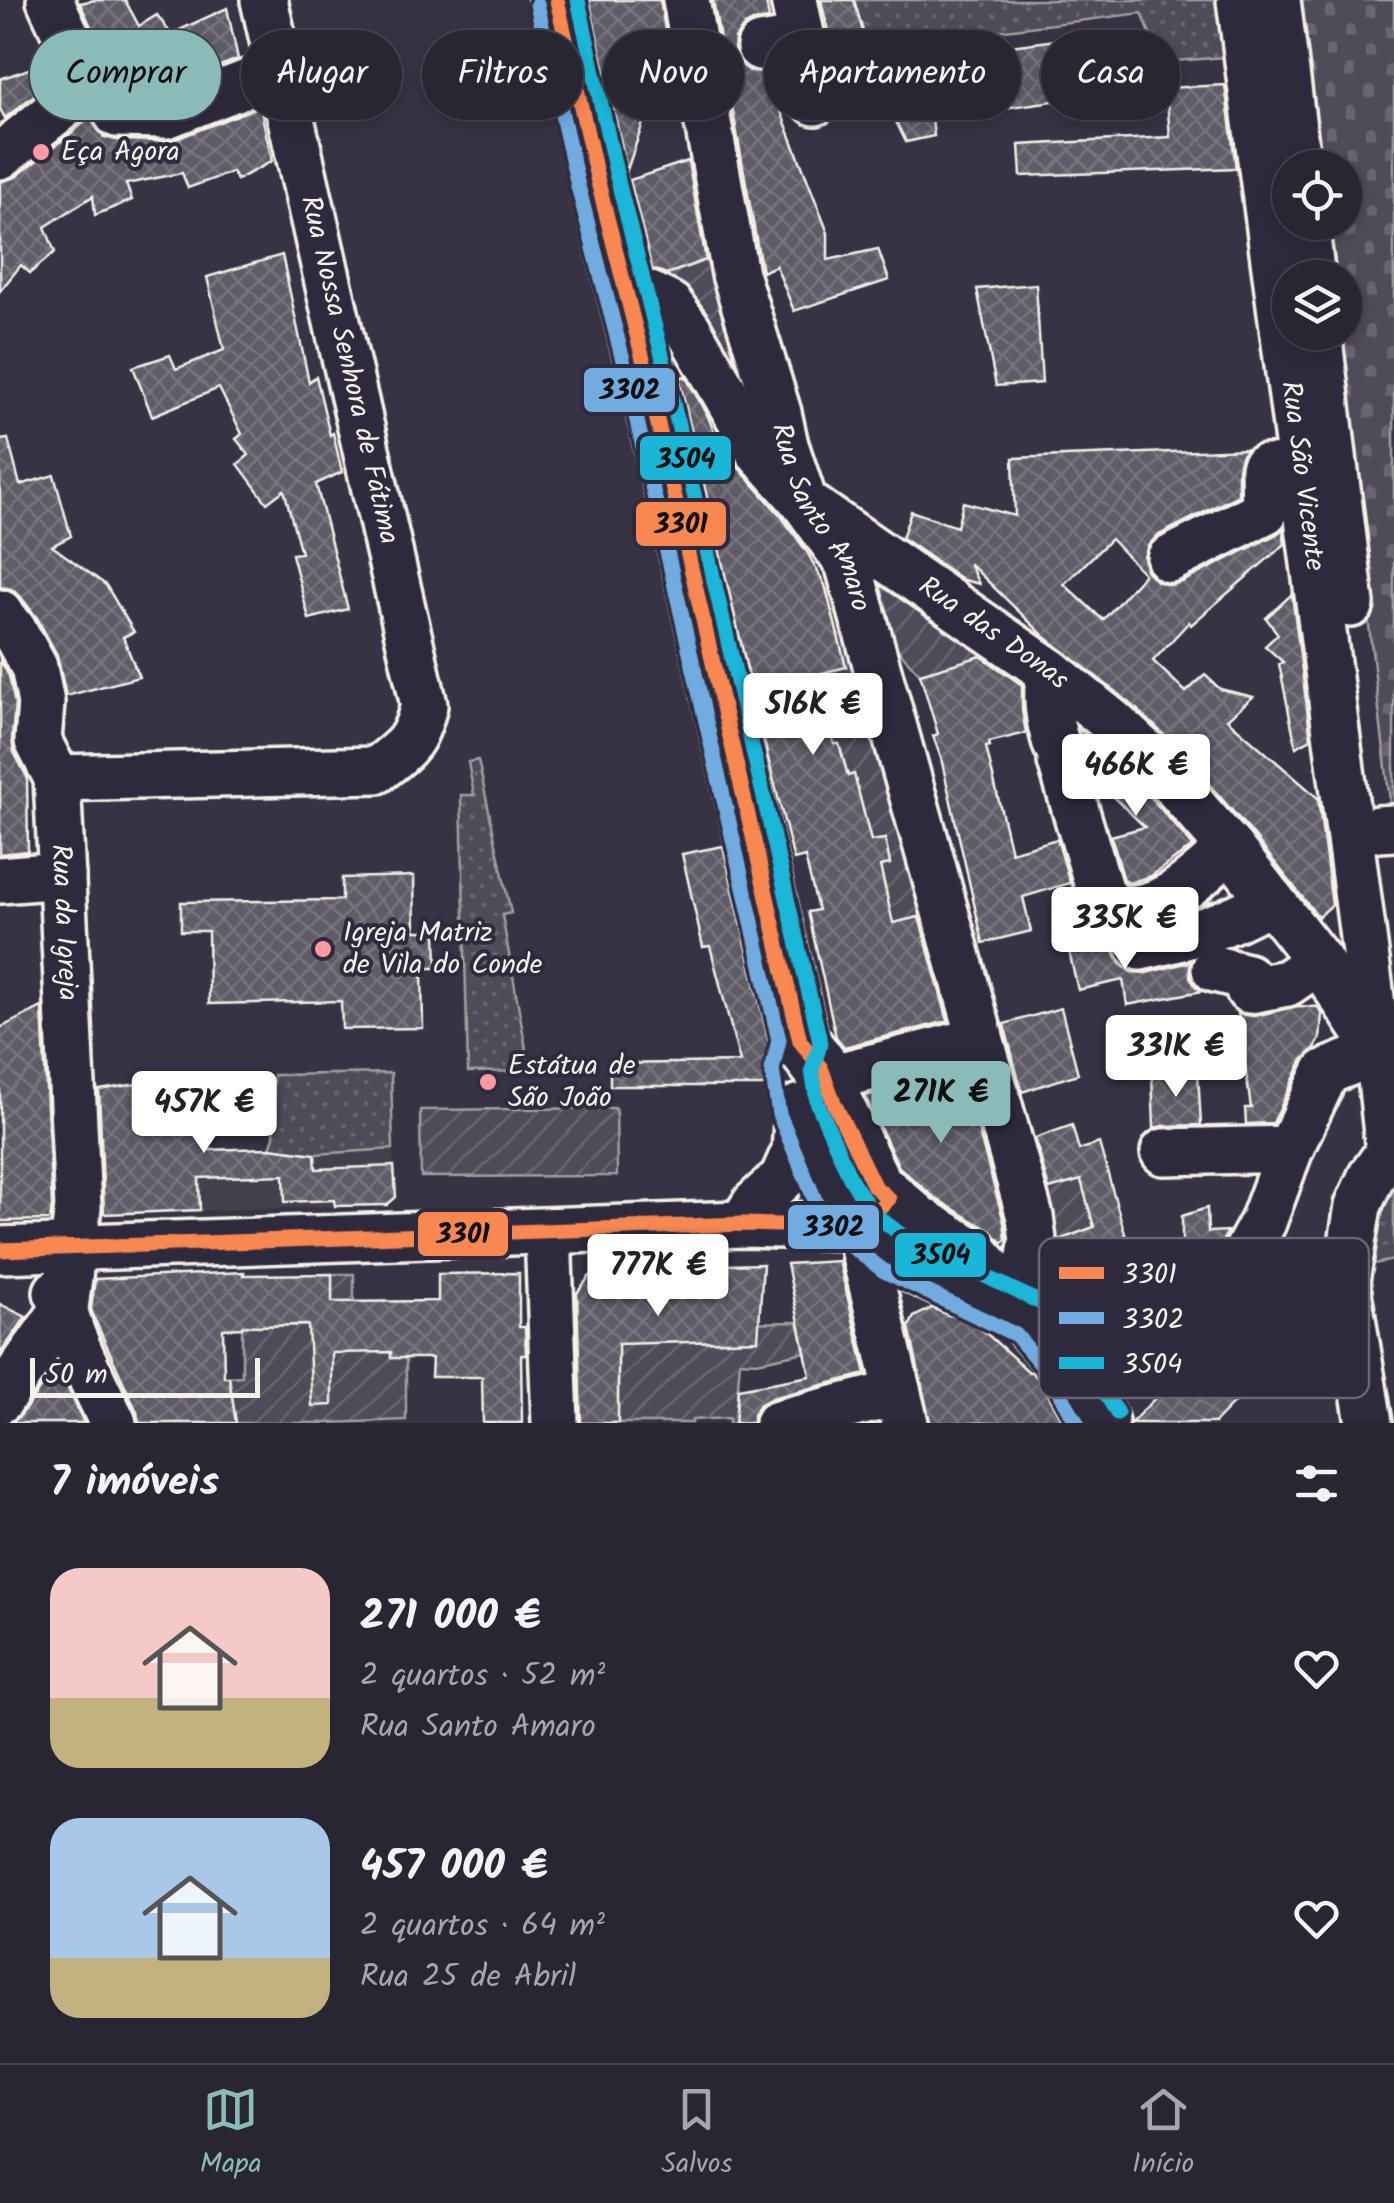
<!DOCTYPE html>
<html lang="pt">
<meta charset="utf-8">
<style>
body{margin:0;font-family:Kalam,sans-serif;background:#312e3b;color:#f1f3f6;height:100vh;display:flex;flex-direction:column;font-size:38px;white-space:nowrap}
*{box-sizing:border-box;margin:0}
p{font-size:32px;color:#a5a5ac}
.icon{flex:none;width:55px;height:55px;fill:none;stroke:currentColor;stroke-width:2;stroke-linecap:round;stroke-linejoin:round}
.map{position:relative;height:1423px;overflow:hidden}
.drawer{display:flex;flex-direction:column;background:#292633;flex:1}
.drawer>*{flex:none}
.guide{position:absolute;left:30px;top:30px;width:1335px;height:90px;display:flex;gap:20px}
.fabs{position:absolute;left:1272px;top:150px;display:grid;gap:20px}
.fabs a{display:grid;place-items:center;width:90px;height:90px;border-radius:50%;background:#292633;box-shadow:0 5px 15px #0003,0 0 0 2px #45434e;font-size:50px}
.scale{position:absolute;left:30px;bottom:25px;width:230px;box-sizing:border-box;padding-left:10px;border:5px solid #f4f1e8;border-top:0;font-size:28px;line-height:35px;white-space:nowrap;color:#f4f1e8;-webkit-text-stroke:8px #2f2a3d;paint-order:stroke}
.price{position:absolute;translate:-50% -85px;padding:0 22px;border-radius:10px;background:#fff;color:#222;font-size:32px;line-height:65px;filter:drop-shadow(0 2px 5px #0008)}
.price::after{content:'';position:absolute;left:50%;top:60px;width:30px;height:22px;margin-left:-15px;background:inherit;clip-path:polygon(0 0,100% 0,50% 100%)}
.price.on{background:#8bbbb9;color:#111}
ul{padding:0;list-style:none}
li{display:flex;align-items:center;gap:30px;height:250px;padding:0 50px}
li span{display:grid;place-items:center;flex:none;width:280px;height:200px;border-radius:30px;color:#555}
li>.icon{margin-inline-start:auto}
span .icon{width:120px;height:120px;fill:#fffc;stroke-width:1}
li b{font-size:42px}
h2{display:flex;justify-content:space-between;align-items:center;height:120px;padding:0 50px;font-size:42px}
.tag{padding:0 35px;border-radius:45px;background:#292633;box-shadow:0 5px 15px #0003,0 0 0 2px #45434e;font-size:35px;line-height:90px}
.tag.on{background:#8bbbb9;color:#111}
.menu{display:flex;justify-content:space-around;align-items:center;height:140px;border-top:2px solid #45434e;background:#292633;font-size:28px;color:#a5a5ac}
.menu a{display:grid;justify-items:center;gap:5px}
.menu .on{color:#8bbbb9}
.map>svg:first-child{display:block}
.built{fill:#433f4e}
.grass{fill:url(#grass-dots);stroke:#a29ea0;stroke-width:2.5}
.cemetery{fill:url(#cemetery-stones);stroke:#a29ea0;stroke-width:2.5}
.garden{fill:url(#garden-furrows);stroke:#a29ea0;stroke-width:2.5}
.building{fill:url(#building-cross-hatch);stroke:#f4f1e8;stroke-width:2.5;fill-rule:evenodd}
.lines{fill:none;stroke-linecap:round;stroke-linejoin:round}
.minor-casing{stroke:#f4f1e8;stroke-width:52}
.major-casing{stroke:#f4f1e8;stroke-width:62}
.minor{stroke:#2f2a3d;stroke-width:45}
.major{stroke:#2f2a3d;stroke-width:55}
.bus-1-casing{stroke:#2f2a3d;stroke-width:22}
.bus-2-casing{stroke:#2f2a3d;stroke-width:22}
.bus-3-casing{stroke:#2f2a3d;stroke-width:22}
.bus-1{stroke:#f88751;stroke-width:15}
.bus-2{stroke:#71abdf;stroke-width:15}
.bus-3{stroke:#1ab6d8;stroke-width:15}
.poi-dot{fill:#ff9aa2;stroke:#2f2a3d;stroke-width:4}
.labels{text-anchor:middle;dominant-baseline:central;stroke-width:8;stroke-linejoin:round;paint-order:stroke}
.poi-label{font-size:28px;fill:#f4f1e8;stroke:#2f2a3d;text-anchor:start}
.street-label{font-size:28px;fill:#f4f1e8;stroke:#2f2a3d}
.key{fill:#2f2a3d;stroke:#6a6670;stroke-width:2.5}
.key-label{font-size:28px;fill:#f4f1e8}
.line-badge{stroke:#2f2a3d;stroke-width:4}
.pale-badge-label{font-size:28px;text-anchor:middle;font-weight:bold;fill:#111}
</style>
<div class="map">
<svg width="1394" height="1423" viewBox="0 0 1394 1423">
<defs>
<pattern id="grass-dots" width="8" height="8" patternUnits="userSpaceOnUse" patternTransform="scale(2.5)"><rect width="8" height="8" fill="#504b59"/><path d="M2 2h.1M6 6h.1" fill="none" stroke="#6a6571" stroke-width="1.8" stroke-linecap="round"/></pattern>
<pattern id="cemetery-stones" width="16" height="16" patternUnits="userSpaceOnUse" patternTransform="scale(2.5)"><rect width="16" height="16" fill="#504b59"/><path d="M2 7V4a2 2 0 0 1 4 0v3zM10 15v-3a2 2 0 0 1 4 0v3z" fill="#6a6571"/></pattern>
<pattern id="garden-furrows" width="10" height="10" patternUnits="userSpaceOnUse" patternTransform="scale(2.5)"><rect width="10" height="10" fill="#504b59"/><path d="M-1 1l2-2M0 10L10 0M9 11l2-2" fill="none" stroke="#6a6571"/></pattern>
<pattern id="building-cross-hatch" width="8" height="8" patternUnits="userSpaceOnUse" patternTransform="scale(2.5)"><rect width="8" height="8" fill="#5f5c67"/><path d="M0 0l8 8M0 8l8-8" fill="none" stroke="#77747d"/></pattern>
</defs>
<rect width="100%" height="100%" fill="#373244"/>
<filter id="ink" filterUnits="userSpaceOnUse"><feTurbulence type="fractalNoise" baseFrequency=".01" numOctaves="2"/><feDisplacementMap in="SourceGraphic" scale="20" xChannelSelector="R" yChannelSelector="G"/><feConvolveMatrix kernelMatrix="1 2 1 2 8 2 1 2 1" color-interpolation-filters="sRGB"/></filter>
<g filter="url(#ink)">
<!-- built -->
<polygon class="built" points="270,1148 315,1154 393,1149 396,1197 387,1205 106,1214 93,1207 91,1160 174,1159 213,1151"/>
<!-- grass -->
<g class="grass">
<polygon points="854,0 1219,0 1226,57 1161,62 1142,13 925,40 870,55"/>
<polygon points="478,760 511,913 502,915 530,1071 468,1072 461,795 474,795 468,762"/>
<polygon points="391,1073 393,1149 315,1154 270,1148 274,1137 273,1075"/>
<polygon points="1394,1177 1394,1260 1364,1266 1377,1197"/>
</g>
<!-- cemetery -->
<polygon class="cemetery" points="1293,0 1394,0 1394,810 1391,810 1334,333 1345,332 1345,278 1327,277 1321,223 1345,222 1345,168 1314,167"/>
<!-- garden -->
<g class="garden">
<polygon points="706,260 763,427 692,296 658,278"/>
<polygon points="875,567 992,653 920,674 880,630"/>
<polygon points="827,589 833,600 888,790 914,870 926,915 902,921 908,952 858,900 887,894 880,866 890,863 885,839 871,841 854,775 848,776 839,744 834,744 812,676 846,666 827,594 790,596"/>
<polygon points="616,1108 617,1176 421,1177 420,1110"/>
<polygon points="1081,1180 1094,1227 1057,1241 1041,1191"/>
<polygon points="332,1274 354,1274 354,1315 362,1352 391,1352 391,1358 406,1358 406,1420 328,1423 236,1423 229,1377 242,1376 242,1321 257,1326 332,1325"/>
<polygon points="798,1322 805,1352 757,1362 740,1361 736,1410 754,1411 753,1423 729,1423 729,1418 692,1420 692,1423 618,1423 618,1343 727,1341 728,1323"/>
</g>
<!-- building -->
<g class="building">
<polygon points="95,0 125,0 139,26 157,15 171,34 227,8 238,59 161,89 133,88 125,79 110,68 80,3"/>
<polygon points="589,0 660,0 670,58 667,62 643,66 652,97 627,170"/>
<polygon points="713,0 766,0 769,19 755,21 743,27 735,39 734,52 740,64 750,71 773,71 780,109 828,233 828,260 878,249 889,280 794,311 776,266 762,272"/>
<polygon points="821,0 854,0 872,64 882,59 964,52 1117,32 1126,91 932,118 934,136 906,142 881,91 846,106"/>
<polygon points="49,62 57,77 5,118 0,109 0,79"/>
<polygon points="1225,85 1236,168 1021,176 1019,145 1170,137 1166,88"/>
<polygon points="260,106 272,161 237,180 232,172 188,188 182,173 126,184 132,200 95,215 93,196 45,227 55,252 30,273 21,265 0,291 0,182 16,177 90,118 104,137 116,140 165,141 176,139"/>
<polygon points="688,161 706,260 667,274 652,269 630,180"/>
<polygon points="282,255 309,382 316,376 330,435 333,433 342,472 316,484 348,609 309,619 292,554 301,553 284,490 267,503 238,464 249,455 236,439 242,434 219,388 152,416 133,367 170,355 176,369 224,350 207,277"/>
<polygon points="1036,284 1042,383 996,386 977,289"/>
<polygon points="685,376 706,412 721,448 726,447 738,467 781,516 807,552 825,585 846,667 814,675 834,744 839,744 848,776 854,774 871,841 885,839 890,864 880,866 893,923 919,917 948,1021 844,1047 836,1037 808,912 818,910 805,857 794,860 769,762 679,378"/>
<polygon points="8,439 20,485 54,475 71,536 52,546 106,585 134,632 123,637 139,677 66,696 57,655 37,618 20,596 11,589 0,587 0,440"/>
<path d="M1247,449L1241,456L1238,468V495L1157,536L1148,546L1144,557L1146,570L1156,581L1170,585L1182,582L1277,534L1283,529L1285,544L1191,625L1189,622L1153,661L1186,692L1205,675L1220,689L1253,697L1227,719L1318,798L1332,905L1318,917L1250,831L1171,741L1130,703L1044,636L969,563L979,584L963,580L902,538L911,511L957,527L963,502L1015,516L1013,458ZM1111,539L1144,574L1103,620L1064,584Z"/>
<polygon points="1292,594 1311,739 1296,747 1279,664 1283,662 1265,646 1278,634 1266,618"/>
<polygon points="981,656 1022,685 1022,710 1026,733 989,742 990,746 986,747 1011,852 1057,839 1070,883 1023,897 1031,931 983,943 941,758 933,736 938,734 920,674"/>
<polygon points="0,660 9,676 15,704 12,739 14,752 27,777 28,851 0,854"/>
<polygon points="1079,729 1132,776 1193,846 1151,876 1129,883 1124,880 1111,836 1145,827 1093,778 1081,746"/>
<polygon points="723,846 779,1086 610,1086 610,1064 740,1062 710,946 703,947 682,854"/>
<polygon points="414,876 415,931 436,931 437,968 422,968 423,1028 342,1029 341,1001 209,1004 208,931 181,931 181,902 342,900 342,878"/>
<polygon points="1106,933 1118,935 1115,940 1115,954 1120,964 1131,972 1146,973 1190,962 1190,977 1196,987 1202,991 1127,1005 1123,980 1078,990 1067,943"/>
<polygon points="1298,1006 1318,1007 1322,1014 1320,1039 1315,1048 1302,1061 1273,1123 1246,1124 1245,1108 1251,1108 1238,1014 1254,1016"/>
<polygon points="42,1007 52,1206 50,1220 0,1221 0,1028"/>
<polygon points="1061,1008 1078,1074 1022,1092 1004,1024"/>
<polygon points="962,1072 1004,1222 1006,1239 1003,1243 990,1231 935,1198 899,1167 865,1096"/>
<polygon points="1198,1073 1201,1125 1163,1126 1154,1128 1152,1074"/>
<polygon points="180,1077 208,1077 209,1100 201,1101 208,1150 270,1148 315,1154 316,1169 394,1166 396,1197 387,1205 335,1206 334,1200 285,1202 284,1175 199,1178 200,1210 106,1214 104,1213 99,1090"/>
<polygon points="1072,1125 1079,1150 1099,1143 1134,1265 1151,1300 1182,1268 1182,1216 1207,1208 1208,1232 1228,1231 1190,1301 1186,1294 1089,1342 1081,1332 1058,1248 1059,1240 1094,1227 1081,1180 1049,1189 1035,1138"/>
<polygon points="839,1261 866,1374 772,1398 759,1405 753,1415 753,1423 735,1423 738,1389 810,1376 787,1264"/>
<polygon points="763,1264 758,1340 618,1344 618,1423 581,1423 577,1293 589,1277 599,1271 615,1268"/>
<polygon points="244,1272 243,1275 332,1274 332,1302 438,1301 438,1274 519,1273 519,1327 525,1327 526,1355 521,1355 522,1423 483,1423 482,1377 431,1377 432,1358 391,1358 391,1352 332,1353 332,1405 312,1406 308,1325 242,1326 242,1328 223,1329 224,1377 229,1377 236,1423 139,1423 137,1412 94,1318 91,1309 95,1279"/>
<polygon points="1265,1274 1278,1277 1268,1305 1276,1308 1262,1338 1234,1349 1257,1379 1214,1423 1131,1423 1163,1390 1180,1391 1192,1383 1233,1333"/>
<polygon points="0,1304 26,1317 0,1354"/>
<polygon points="932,1308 948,1315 965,1318 986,1333 1029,1372 1032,1372 1041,1382 1064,1423 930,1423 909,1327 914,1317"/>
<polygon points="57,1365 84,1423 12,1423 21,1415"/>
</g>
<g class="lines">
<defs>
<g id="minor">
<path id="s1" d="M686,0L735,274L778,413L785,445L804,502L848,563L1030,1217L1033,1240L1027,1273L1029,1319"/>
<polyline points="794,0 815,102"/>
<path id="s2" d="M1240,0L1378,1051L1389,1152"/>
<polyline points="1277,0 1298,168"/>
<polyline points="760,47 802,40"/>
<polyline points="89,85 110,100 117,114 166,115 281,70"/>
<polyline points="0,156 89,85 50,0"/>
<polyline points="1305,222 1312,278"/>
<path id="s3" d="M627,296L650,295L670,305L688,329L758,450L804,502L1050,672L1112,722L1151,758L1230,848L1319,961L1378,1051L1326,1072L1290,1149L1263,1222L1210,1320L1172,1366"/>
<polyline points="1318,332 1351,604"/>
<polyline points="1170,559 1265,511 1264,468 1302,467"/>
<path id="s4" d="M0,613L14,631L34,667L41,703L38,741L57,778L78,1207L65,1308L0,1400"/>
<path d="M1050,672C1045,698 1049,719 1056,744"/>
<path d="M1061,761L1100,892L1113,908C1161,916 1197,877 1230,848"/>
<path d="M57,778L377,770C407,747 415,742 424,705L264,0"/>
<polyline points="1378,829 1394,828"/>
<polyline points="0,880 62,875"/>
<path d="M1140,947C1194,935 1223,927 1271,900"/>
<polyline points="1215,969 1247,977 1249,990 1287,983 1319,961"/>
<polyline points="825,1079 980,1040"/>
<polyline points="1164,1152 1290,1149"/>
<polyline points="742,1224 755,1204 783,1178 795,1151 798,1108"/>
<polyline points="858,1227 905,1423"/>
<polyline points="548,1231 555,1423"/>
<polyline points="0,1250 742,1224 858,1227"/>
<path d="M57,1292C65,1307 67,1322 73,1337C85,1366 99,1394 113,1423"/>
<polyline points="778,1423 898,1393"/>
<polyline points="1369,1423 1346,1281 1358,1206 1371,1177 1389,1152"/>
</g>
<g id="major">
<polyline points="557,0 598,182 643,359 800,1041 821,1068 835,1105 874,1186 916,1223 974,1258 1067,1364 1100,1423"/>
<path d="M818,1154C829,1179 840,1209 860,1228C888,1255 927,1271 961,1287"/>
</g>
</defs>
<!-- minor casing -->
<use href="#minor" class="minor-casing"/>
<!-- major casing -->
<use href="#major" class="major-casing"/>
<!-- minor -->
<use href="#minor" class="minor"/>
<!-- major -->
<use href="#major" class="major"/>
<defs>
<polyline id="bus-1" points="0,1250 742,1224 858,1227 889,1199 874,1186 835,1105 821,1068 800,1041 643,359 598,182 557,0"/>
<polyline id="bus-2" points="537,4 578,186 624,364 779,1040 772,1070 779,1114 815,1200 843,1240 884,1271 1016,1335 1050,1375 1077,1423"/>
<polyline id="bus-3" points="578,0 617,177 662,355 819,1037 820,1045 812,1070 817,1102 851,1180 873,1213 904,1237 1041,1303 1083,1353 1117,1413"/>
</defs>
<!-- bus-1 casing -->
<use href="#bus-1" class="bus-1-casing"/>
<!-- bus-2 casing -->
<use href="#bus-2" class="bus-2-casing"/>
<!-- bus-3 casing -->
<use href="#bus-3" class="bus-3-casing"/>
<!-- bus-1 -->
<use href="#bus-1" class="bus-1"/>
<!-- bus-2 -->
<use href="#bus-2" class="bus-2"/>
<!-- bus-3 -->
<use href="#bus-3" class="bus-3"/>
</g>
</g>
<!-- markers -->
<g class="poi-dot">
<circle cx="41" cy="152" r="10"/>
<circle cx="323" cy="949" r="10"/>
<circle cx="488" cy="1082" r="10"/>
</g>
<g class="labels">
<!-- poi labels -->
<g class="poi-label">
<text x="61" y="152">Eça Agora</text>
<text x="343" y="933">Igreja Matriz<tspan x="343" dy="32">de Vila do Conde</tspan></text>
<text x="508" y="1066">Estátua de<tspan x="508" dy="32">São João</tspan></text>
</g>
<!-- street labels -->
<g class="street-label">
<text transform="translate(349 370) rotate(77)">Rua Nossa Senhora de Fátima</text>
<text stroke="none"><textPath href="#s2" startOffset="480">Rua São Vicente</textPath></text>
<text stroke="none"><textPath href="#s1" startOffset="538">Rua Santo Amaro</textPath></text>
<text stroke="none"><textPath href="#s3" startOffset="515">Rua das Donas</textPath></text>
<text stroke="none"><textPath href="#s4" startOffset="325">Rua da Igreja</textPath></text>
</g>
</g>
<!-- legend -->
<rect x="1039" y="1238" width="330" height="160" rx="15" class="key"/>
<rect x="1059" y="1267" width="45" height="12" fill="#f88751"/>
<rect x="1059" y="1312" width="45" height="12" fill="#71abdf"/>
<rect x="1059" y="1357" width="45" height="12" fill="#1ab6d8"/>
<g class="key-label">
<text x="1122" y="1283">3301</text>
<text x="1122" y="1328">3302</text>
<text x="1122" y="1373">3504</text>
</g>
<g class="line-badge">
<rect x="582" y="366" width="95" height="48" rx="10" fill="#71abdf"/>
<rect x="638" y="434" width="95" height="48" rx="10" fill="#1ab6d8"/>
<rect x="634" y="500" width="94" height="48" rx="10" fill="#f88751"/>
<rect x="786" y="1203" width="95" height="48" rx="10" fill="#71abdf"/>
<rect x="416" y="1210" width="94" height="48" rx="10" fill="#f88751"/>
<rect x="893" y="1231" width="95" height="48" rx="10" fill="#1ab6d8"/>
</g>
<g class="pale-badge-label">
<text x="630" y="399">3302</text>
<text x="686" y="468">3504</text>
<text x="681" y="533">3301</text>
<text x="834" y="1236">3302</text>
<text x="463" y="1243">3301</text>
<text x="941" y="1264">3504</text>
</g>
</svg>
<div class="fabs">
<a><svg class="icon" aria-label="locate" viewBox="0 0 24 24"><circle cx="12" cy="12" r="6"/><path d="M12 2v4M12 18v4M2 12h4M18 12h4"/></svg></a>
<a><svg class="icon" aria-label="layers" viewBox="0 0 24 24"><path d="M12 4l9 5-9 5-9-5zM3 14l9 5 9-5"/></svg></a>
</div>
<div class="scale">50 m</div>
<b class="price" style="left:813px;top:758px">516K €</b>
<b class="price" style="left:1136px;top:819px">466K €</b>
<b class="price" style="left:1125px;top:972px">335K €</b>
<b class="price" style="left:1176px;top:1100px">331K €</b>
<b class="price on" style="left:941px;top:1146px">271K €</b>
<b class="price" style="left:204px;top:1156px">457K €</b>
<b class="price" style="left:658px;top:1319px">777K €</b>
<div class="guide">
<a class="tag on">Comprar</a>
<a class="tag">Alugar</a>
<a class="tag">Filtros</a>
<a class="tag">Novo</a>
<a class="tag">Apartamento</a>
<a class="tag">Casa</a>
</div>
</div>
<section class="drawer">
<h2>7 imóveis<svg class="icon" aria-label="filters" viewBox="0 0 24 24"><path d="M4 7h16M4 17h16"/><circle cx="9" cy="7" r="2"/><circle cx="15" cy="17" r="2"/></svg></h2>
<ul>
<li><span style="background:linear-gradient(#f6c9c9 65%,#c2b280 0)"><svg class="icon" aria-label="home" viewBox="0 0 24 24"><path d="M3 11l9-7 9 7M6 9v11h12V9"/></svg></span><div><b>271 000 €</b><p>2 quartos · 52 m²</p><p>Rua Santo Amaro</p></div><svg class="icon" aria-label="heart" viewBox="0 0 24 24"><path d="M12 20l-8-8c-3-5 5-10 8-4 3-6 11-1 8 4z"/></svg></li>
<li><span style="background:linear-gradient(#a9c7e8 70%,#c2b280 0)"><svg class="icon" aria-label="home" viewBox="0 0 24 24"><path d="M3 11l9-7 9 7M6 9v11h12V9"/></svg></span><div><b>457 000 €</b><p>2 quartos · 64 m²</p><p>Rua 25 de Abril</p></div><svg class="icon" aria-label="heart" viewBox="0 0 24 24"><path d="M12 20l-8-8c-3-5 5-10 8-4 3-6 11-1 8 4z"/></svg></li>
</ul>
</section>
<nav class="menu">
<a class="on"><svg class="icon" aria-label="map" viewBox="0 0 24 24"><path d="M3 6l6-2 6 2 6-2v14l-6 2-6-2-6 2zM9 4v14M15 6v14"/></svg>Mapa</a>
<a><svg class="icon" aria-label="saved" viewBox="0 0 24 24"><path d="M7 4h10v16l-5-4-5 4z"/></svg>Salvos</a>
<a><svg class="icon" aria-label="home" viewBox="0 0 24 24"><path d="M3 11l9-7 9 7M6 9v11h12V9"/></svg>Início</a>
</nav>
